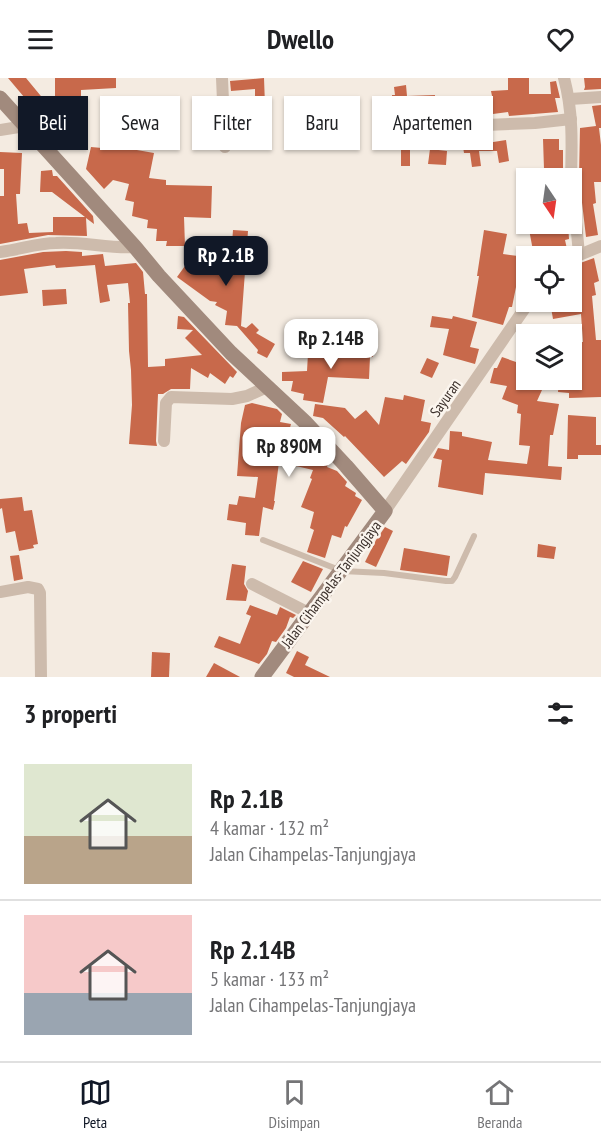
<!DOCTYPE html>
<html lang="id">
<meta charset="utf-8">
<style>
body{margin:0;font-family:"PT Sans Narrow",sans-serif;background:#f6f6f6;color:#202124;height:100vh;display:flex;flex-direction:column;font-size:22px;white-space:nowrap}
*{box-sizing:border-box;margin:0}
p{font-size:20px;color:#757577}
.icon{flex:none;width:33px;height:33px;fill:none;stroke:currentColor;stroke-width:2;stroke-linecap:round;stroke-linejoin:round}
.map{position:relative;height:599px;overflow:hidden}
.side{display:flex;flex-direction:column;background:#fff;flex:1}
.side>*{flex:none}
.hud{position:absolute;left:18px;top:18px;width:566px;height:54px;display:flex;gap:12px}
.needle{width:39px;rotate:167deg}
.fabs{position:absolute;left:516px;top:90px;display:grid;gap:12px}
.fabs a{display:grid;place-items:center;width:66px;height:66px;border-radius:0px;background:#fff;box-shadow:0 2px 4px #0004;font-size:30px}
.price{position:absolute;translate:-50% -51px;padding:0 14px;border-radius:12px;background:#fff;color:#222;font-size:20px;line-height:39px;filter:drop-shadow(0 2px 3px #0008)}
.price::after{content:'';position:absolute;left:50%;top:36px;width:18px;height:14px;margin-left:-9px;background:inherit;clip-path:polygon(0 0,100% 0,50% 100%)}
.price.selected{background:#111827;color:#fff}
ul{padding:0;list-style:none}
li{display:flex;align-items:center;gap:18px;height:150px;padding:0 24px}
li+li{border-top:2px solid #e0e0e0}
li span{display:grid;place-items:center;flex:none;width:168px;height:120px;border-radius:0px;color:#555}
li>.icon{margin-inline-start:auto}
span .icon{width:72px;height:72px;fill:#fffc;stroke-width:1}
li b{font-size:26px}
h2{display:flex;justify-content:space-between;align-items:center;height:72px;padding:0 24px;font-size:26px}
.tag{padding:0 21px;border-radius:0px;background:#fff;box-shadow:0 2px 4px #0004;font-size:21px;line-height:54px}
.tag.selected{background:#111827;color:#fff}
header{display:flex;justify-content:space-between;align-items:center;height:78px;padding:0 24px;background:#fff;font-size:27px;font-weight:700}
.tabs{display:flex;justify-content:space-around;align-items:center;height:84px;border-top:2px solid #e0e0e0;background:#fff;font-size:16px;color:#757577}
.tabs a{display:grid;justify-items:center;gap:3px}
.tabs .selected{color:#111827}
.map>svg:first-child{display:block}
.building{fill:#c8694b}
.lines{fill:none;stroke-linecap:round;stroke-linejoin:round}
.lane{stroke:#cdbbac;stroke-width:6}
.street{stroke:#cdbbac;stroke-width:12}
.secondary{stroke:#a18a7d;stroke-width:15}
.labels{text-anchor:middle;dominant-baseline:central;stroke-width:5;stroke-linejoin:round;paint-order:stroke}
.street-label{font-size:15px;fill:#3b302b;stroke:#fbf5ee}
</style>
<header><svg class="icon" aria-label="menu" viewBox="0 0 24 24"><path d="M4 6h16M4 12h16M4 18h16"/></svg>Dwello<svg class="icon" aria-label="heart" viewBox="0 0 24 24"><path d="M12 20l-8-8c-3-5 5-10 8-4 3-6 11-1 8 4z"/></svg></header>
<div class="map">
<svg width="601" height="599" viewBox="0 0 601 599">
<rect width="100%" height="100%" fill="#f4ebe1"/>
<!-- building -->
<g class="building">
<polygon points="8,0 26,0 45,23 40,23 43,26 35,32"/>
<polygon points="55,0 116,0 116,10 81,12 81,23 55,23"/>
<polygon points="264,0 265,27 255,28 255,11 231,13 230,3"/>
<polygon points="508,0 529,0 529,16 551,16 550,4 556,3 560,20 555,20 558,34 509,38 508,34 478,38 476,19 492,18 491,13 508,12"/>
<polygon points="584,0 601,0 601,11 584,12 585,9"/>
<polygon points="406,7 407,18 435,17 434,33 400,30 391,35 392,17 395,17 394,9"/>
<polygon points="601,27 601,50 599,50 601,67 601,104 594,104 596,125 593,126 598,157 586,159 579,99 580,50 596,48 592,28"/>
<polygon points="446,52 483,55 483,57 487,57 487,65 506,62 509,83 499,85 497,73 479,73 481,88 472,89 470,75 464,75 463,69 445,69"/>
<polygon points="543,61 559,61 559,72 563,72 563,91 544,91"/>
<rect x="401" y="65" width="9" height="23"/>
<polygon points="114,68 154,75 149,100 166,102 166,107 212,108 211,140 184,139 185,168 166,168 167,163 156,163 157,151 147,150 148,142 132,138 134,124 125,122 129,106 113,102 104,111 86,91 91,69 113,71"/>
<polygon points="430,71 447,73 446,87 428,86"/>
<polygon points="0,74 22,75 20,116 16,116 18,146 27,145 29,155 53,154 53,139 85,139 52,114 40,114 41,93 52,92 53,98 57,98 93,138 94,146 86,140 87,158 48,157 0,166 0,118 4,118 4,91 0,91"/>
<polygon points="528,146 568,146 569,161 565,162 567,171 548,176 548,178 534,178"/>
<polygon points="233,152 248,153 241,248 246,250 252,245 259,252 256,255 275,266 267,280 257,275 258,272 237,248 225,247 227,233 215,227 217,224 210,223 177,199 198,170 230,193"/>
<polygon points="484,152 507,156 503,176 526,179 526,205 517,204 512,229 509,229 503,247 472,239 479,198 477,198"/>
<polygon points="66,173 82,174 82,178 103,176 105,188 136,185 143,194 145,216 147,216 148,289 165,288 165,281 202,277 185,260 193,252 177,251 178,238 184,239 237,294 233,300 230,298 225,306 210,295 208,300 191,290 190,311 171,311 163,316 158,316 156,363 157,368 129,366 132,327 131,292 129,273 128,225 130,225 128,205 107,207 110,223 100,225 95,187 56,190 55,187 24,191 28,215 0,218 0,182 43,174"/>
<polygon points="594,180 599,203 594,205 596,217 592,218 596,262 601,262 601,319 569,320 569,315 558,314 559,302 572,302 572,263 583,264 581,236 553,241 550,224 572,224 572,188"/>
<polygon points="66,211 67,226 43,228 42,212"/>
<polygon points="432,238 452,241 453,238 477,244 470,269 479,271 475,286 443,277 449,251 430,249"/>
<polygon points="331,265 373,268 373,279 370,279 369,301 328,299 323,325 303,322 304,316 291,313 293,303 282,303 282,294 307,293 308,276 331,277"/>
<polygon points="502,279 516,284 518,279 526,282 526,302 532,302 530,307 542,312 537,323 559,326 553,357 550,357 548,388 562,389 561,402 485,395 483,417 438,409 442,382 433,380 438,370 449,372 450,353 462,354 462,358 492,364 488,382 527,386 530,368 519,367 521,336 517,335 518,327 502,321 507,308 490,305 494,290 497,290"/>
<polygon points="427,280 439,285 432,300 420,295"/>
<polygon points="404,317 425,322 421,343 431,345 429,354 406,386 402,383 384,399 345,358 344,359 323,340 313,338 315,326 345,330 355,341 366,332 379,347 385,319 403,322"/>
<polygon points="252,325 277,331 282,336 280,344 291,346 288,357 308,361 312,366 312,369 316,371 314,376 325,379 329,384 327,389 337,393 347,404 345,408 356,415 355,418 362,422 347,449 345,448 341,460 332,457 325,480 307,474 314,452 310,450 314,434 301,429 312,401 310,400 313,392 279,384 274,423 275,423 273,432 263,429 259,458 245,457 246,445 227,442 229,426 237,427 239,418 255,420 258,399 237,398 241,345 245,327"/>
<polygon points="568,337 596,339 596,367 601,367 601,377 578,377 578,381 567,381"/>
<polygon points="22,419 24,433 32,432 38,466 33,467 34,470 19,473 15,453 6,455 2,430 0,431 0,421"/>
<polygon points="385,449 393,453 376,489 365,484 376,462"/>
<polygon points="538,466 556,469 554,481 537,479"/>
<polygon points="404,470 450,478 447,498 400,492"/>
<polygon points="19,477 23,501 14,503 10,478"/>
<polygon points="303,483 323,491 311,514 291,504"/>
<polygon points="232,486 246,488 244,506 248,513 246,523 226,522"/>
<polygon points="250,527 277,537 280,529 296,537 293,540 290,539 286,550 276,564 272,563 267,576 259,586 214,569 219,558 240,566 251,538 246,536"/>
<polygon points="297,573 309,579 305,587 330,599 294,599 286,595"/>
<polygon points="152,574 170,575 169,599 151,599"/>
<polygon points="214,585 240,599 206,599"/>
</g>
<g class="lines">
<!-- lane -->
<polyline class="lane" points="263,462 342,493 384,495 446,503 452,503 455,499 474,458"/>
<!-- street -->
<g class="street">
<polyline points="222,0 225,69"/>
<path d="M564,0C573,33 572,66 571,100"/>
<polyline points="570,21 601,19"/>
<polyline points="400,38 486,47 535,45 571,41"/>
<polyline points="0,52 25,48"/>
<polyline points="572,102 579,176"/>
<path d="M0,174C19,172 37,165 56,165C82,163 109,171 135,169"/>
<polyline points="572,180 601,168"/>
<polyline points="164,363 166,325 171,319 232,321 247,318 267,309"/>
<polyline points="385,433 529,224"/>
<polyline points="252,506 309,535"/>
<polyline points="0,514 28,509 38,511 40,515 41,599"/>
</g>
<!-- secondary -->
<polyline class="secondary" points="0,20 135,169 159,198 231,275 306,345 346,388 385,433 262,599"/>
</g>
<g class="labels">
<!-- street labels -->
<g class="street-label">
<text transform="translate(445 320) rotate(-55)">Sayuran</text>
<text transform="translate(331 506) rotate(-53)">Jalan Cihampelas-Tanjungjaya</text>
</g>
</g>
</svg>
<div class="fabs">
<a><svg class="needle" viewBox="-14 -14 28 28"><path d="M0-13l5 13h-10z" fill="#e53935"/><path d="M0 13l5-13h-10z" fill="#757577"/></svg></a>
<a><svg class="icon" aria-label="locate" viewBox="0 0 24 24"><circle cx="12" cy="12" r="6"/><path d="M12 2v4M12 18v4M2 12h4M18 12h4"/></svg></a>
<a><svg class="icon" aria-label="layers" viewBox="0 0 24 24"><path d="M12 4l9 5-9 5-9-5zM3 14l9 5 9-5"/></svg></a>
</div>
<b class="price selected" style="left:226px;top:209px">Rp 2.1B</b>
<b class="price" style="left:331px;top:292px">Rp 2.14B</b>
<b class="price" style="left:289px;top:400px">Rp 890M</b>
<div class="hud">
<a class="tag selected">Beli</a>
<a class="tag">Sewa</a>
<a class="tag">Filter</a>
<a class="tag">Baru</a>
<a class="tag">Apartemen</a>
</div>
</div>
<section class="side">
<h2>3 properti<svg class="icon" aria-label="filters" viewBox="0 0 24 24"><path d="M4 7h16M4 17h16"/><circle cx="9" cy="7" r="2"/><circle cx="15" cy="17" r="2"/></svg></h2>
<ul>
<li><span style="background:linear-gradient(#dfe7d0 60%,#b9a48a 0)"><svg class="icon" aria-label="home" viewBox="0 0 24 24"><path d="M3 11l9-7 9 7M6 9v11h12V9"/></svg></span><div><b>Rp 2.1B</b><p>4 kamar · 132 m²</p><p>Jalan Cihampelas-Tanjungjaya</p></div></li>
<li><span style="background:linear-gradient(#f6c9c9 65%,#9aa5b1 0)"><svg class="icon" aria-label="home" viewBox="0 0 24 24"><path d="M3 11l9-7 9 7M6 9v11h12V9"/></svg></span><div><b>Rp 2.14B</b><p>5 kamar · 133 m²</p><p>Jalan Cihampelas-Tanjungjaya</p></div></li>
</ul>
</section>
<nav class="tabs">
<a class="selected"><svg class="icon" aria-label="map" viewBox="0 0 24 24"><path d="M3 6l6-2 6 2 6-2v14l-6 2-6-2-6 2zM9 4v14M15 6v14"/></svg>Peta</a>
<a><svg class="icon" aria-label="saved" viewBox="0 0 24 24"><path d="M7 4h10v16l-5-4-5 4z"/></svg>Disimpan</a>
<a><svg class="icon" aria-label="home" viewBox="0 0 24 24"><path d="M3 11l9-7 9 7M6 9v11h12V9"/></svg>Beranda</a>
</nav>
